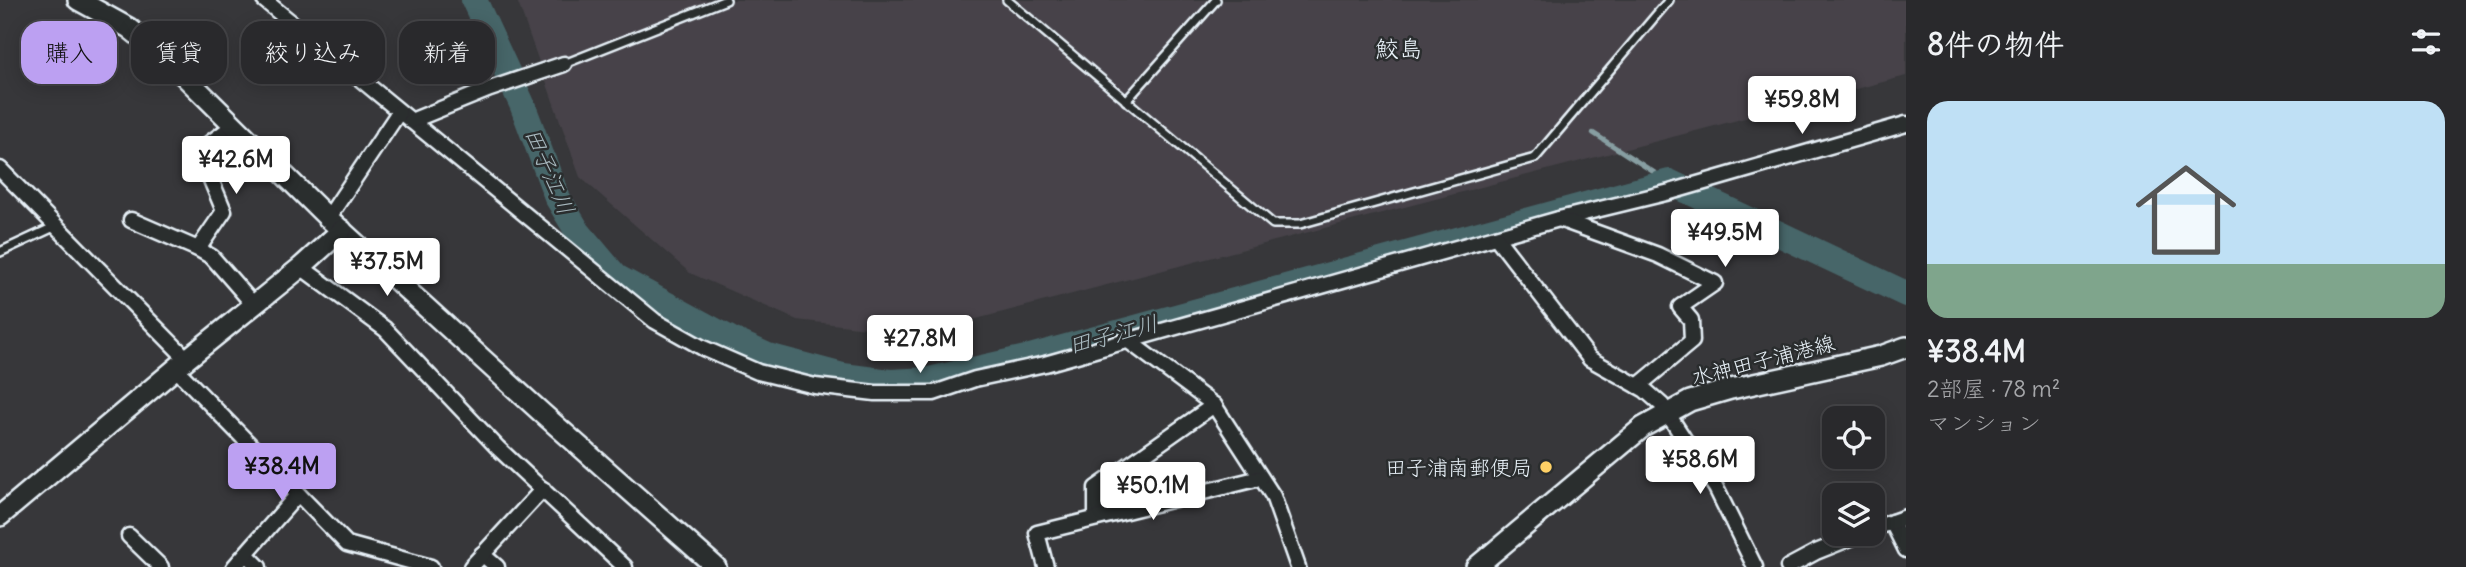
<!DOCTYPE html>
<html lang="ja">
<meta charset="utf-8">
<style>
body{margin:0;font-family:Delius,"Klee One",sans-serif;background:#353538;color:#f1f3f6;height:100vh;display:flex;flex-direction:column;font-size:26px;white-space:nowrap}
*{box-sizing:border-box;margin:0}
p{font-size:23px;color:#a5a6a9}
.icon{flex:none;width:38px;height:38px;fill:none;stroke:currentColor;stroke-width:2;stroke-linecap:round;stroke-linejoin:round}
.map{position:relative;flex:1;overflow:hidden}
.side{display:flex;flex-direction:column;background:#29292c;width:560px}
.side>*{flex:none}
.hud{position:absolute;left:21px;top:21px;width:665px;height:63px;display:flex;gap:14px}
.fabs{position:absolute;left:1822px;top:406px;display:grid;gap:14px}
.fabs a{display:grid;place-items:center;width:63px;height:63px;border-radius:14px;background:#29292c;box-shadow:0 4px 18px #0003,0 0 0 2px #454548;font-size:35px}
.price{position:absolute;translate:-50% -60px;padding:0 16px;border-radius:7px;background:#fff;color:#222;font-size:23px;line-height:46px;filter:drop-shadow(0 2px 4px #0008)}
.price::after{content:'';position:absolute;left:50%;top:42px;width:21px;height:16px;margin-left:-10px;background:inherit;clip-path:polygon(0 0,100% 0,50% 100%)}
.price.on{background:#bca0f2;color:#111}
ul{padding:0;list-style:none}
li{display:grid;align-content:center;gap:14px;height:371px;padding:0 21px}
li span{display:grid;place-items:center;height:217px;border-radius:21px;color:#555}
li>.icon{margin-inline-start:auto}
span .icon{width:126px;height:126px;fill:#fffc;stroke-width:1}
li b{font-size:30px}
h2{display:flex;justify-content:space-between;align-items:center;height:84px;padding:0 21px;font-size:30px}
.chip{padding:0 24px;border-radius:21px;background:#29292c;box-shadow:0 4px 18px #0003,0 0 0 2px #454548;font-size:24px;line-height:63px}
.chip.on{background:#bca0f2;color:#111}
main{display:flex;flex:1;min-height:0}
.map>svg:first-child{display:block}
.built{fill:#474349}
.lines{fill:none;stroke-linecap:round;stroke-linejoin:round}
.stream{stroke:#879ea2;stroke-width:4.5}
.river{stroke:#476669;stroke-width:26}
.lane-casing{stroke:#e8f1f8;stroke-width:12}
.street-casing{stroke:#e8f1f8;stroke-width:19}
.secondary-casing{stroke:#e8f1f8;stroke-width:24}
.lane{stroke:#2a2d2e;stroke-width:7}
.street{stroke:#2a2d2e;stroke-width:14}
.secondary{stroke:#2a2d2e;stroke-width:19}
.poi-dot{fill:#ffd166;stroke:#2a2d2e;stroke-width:2.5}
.labels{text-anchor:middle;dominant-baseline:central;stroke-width:5;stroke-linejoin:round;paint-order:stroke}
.street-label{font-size:21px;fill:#e8f1f8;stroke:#2a2d2e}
.poi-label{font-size:21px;fill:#e8f1f8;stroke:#2a2d2e;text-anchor:end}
.water-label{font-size:23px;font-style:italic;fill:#a8b9bf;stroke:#2a2d2e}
.quarter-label{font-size:24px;fill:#e8f1f8;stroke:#2a2d2e}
</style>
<main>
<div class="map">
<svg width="1906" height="567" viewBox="0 0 1906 567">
<rect width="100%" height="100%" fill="#37373a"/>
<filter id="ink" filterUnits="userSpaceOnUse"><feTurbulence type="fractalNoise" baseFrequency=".0143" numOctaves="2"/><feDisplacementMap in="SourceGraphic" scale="14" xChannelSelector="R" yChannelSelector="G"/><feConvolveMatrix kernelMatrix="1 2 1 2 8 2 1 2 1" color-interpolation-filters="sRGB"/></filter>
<g filter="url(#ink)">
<!-- built -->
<polygon class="built" points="517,0 1906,0 1906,76 919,334 797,320 690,273 580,177"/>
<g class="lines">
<!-- stream -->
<polyline class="stream" points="1593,133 1669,182"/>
<!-- river -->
<polyline class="river" points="474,0 522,104 557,197 578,232 616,277 730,339 768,356 843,376 890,382 929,380 1026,358 1669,182 1906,294"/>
<defs>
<g id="lane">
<polyline points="1007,0 1273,224 1300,224 1535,158 1669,0"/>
<polyline points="564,64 726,0"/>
<polyline points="1126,101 1216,0"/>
<polyline points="0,252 56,226"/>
</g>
<g id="street">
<polyline points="264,0 655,321 703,348 758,372 815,386 875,393 934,393 975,379 1045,364 1559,219 1670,192 1906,124"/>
<polyline points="411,121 490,89 564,64"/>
<polyline points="0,169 187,359"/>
<polyline points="328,218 399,112"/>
<polyline points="1559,219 1658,255 1715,283 1680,307 1691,320 1692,341 1638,386"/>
<polyline points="131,220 198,249 212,257 253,304"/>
<polyline points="1496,237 1590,359 1645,390 1662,405 1716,488 1755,567"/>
<polyline points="198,249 224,211 199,151 234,125"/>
<polyline points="301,267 385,329 498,448 625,567"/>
<polyline points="1127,340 1214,405 1273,496 1298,567"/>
<polyline points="176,369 347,544 431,567"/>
<polyline points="1096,517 1096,488 1214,405"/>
<polyline points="1892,522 1906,550"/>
<polyline points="1872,529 1906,517"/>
<polyline points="129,536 161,567"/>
<polyline points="246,554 259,567"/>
<polyline points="482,554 497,567"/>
<polyline points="234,567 298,494"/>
<polyline points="471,567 543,489"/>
<polyline points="1046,567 1037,533 1260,478"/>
<polyline points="1788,567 1816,552 1861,534"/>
</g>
<g id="secondary">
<polyline points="78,0 129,28 164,56 328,218 542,413 716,567"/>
<polyline points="0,516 187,359 301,267 342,230"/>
<polyline points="1476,567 1643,427 1690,401 1731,389 1881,356 1906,347"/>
</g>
</defs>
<!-- lane casing -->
<use href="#lane" class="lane-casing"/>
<!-- street casing -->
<use href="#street" class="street-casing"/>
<!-- secondary casing -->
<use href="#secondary" class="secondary-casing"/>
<!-- lane -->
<use href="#lane" class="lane"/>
<!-- street -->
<use href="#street" class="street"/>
<!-- secondary -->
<use href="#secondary" class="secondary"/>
</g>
</g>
<!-- markers -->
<circle class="poi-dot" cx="1546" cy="467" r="7"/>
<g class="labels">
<!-- street labels -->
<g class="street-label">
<text transform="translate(1763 360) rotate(-14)">水神田子浦港線</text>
</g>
<!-- poi labels -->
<g class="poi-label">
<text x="1532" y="467">田子浦南郵便局</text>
</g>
<!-- water labels -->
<g class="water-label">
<text transform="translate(550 171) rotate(67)">田子江川</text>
<text transform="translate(1113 334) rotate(-15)">田子江川</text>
</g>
<!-- quarter labels -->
<g class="quarter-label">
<text x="1399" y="48">鮫島</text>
</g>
</g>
</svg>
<div class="fabs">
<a><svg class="icon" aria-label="locate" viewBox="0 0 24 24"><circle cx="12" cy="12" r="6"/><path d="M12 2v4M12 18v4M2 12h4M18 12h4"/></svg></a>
<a><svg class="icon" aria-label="layers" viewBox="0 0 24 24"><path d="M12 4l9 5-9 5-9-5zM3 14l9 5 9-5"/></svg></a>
</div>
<b class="price" style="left:1802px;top:136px">¥59.8M</b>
<b class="price" style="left:236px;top:196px">¥42.6M</b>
<b class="price" style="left:1725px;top:269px">¥49.5M</b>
<b class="price" style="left:387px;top:298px">¥37.5M</b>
<b class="price" style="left:920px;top:375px">¥27.8M</b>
<b class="price" style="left:1700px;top:496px">¥58.6M</b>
<b class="price on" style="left:282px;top:503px">¥38.4M</b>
<b class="price" style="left:1153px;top:522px">¥50.1M</b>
<div class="hud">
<a class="chip on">購入</a>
<a class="chip">賃貸</a>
<a class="chip">絞り込み</a>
<a class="chip">新着</a>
</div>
</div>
<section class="side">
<h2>8件の物件<svg class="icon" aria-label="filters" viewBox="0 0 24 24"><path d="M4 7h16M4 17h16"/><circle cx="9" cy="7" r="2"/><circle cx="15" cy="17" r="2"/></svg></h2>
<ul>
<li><span style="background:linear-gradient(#bfe0f5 75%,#7fa58c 0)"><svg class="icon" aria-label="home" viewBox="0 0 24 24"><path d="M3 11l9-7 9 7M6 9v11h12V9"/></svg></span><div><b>¥38.4M</b><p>2部屋 · 78 m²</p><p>マンション</p></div></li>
</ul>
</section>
</main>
